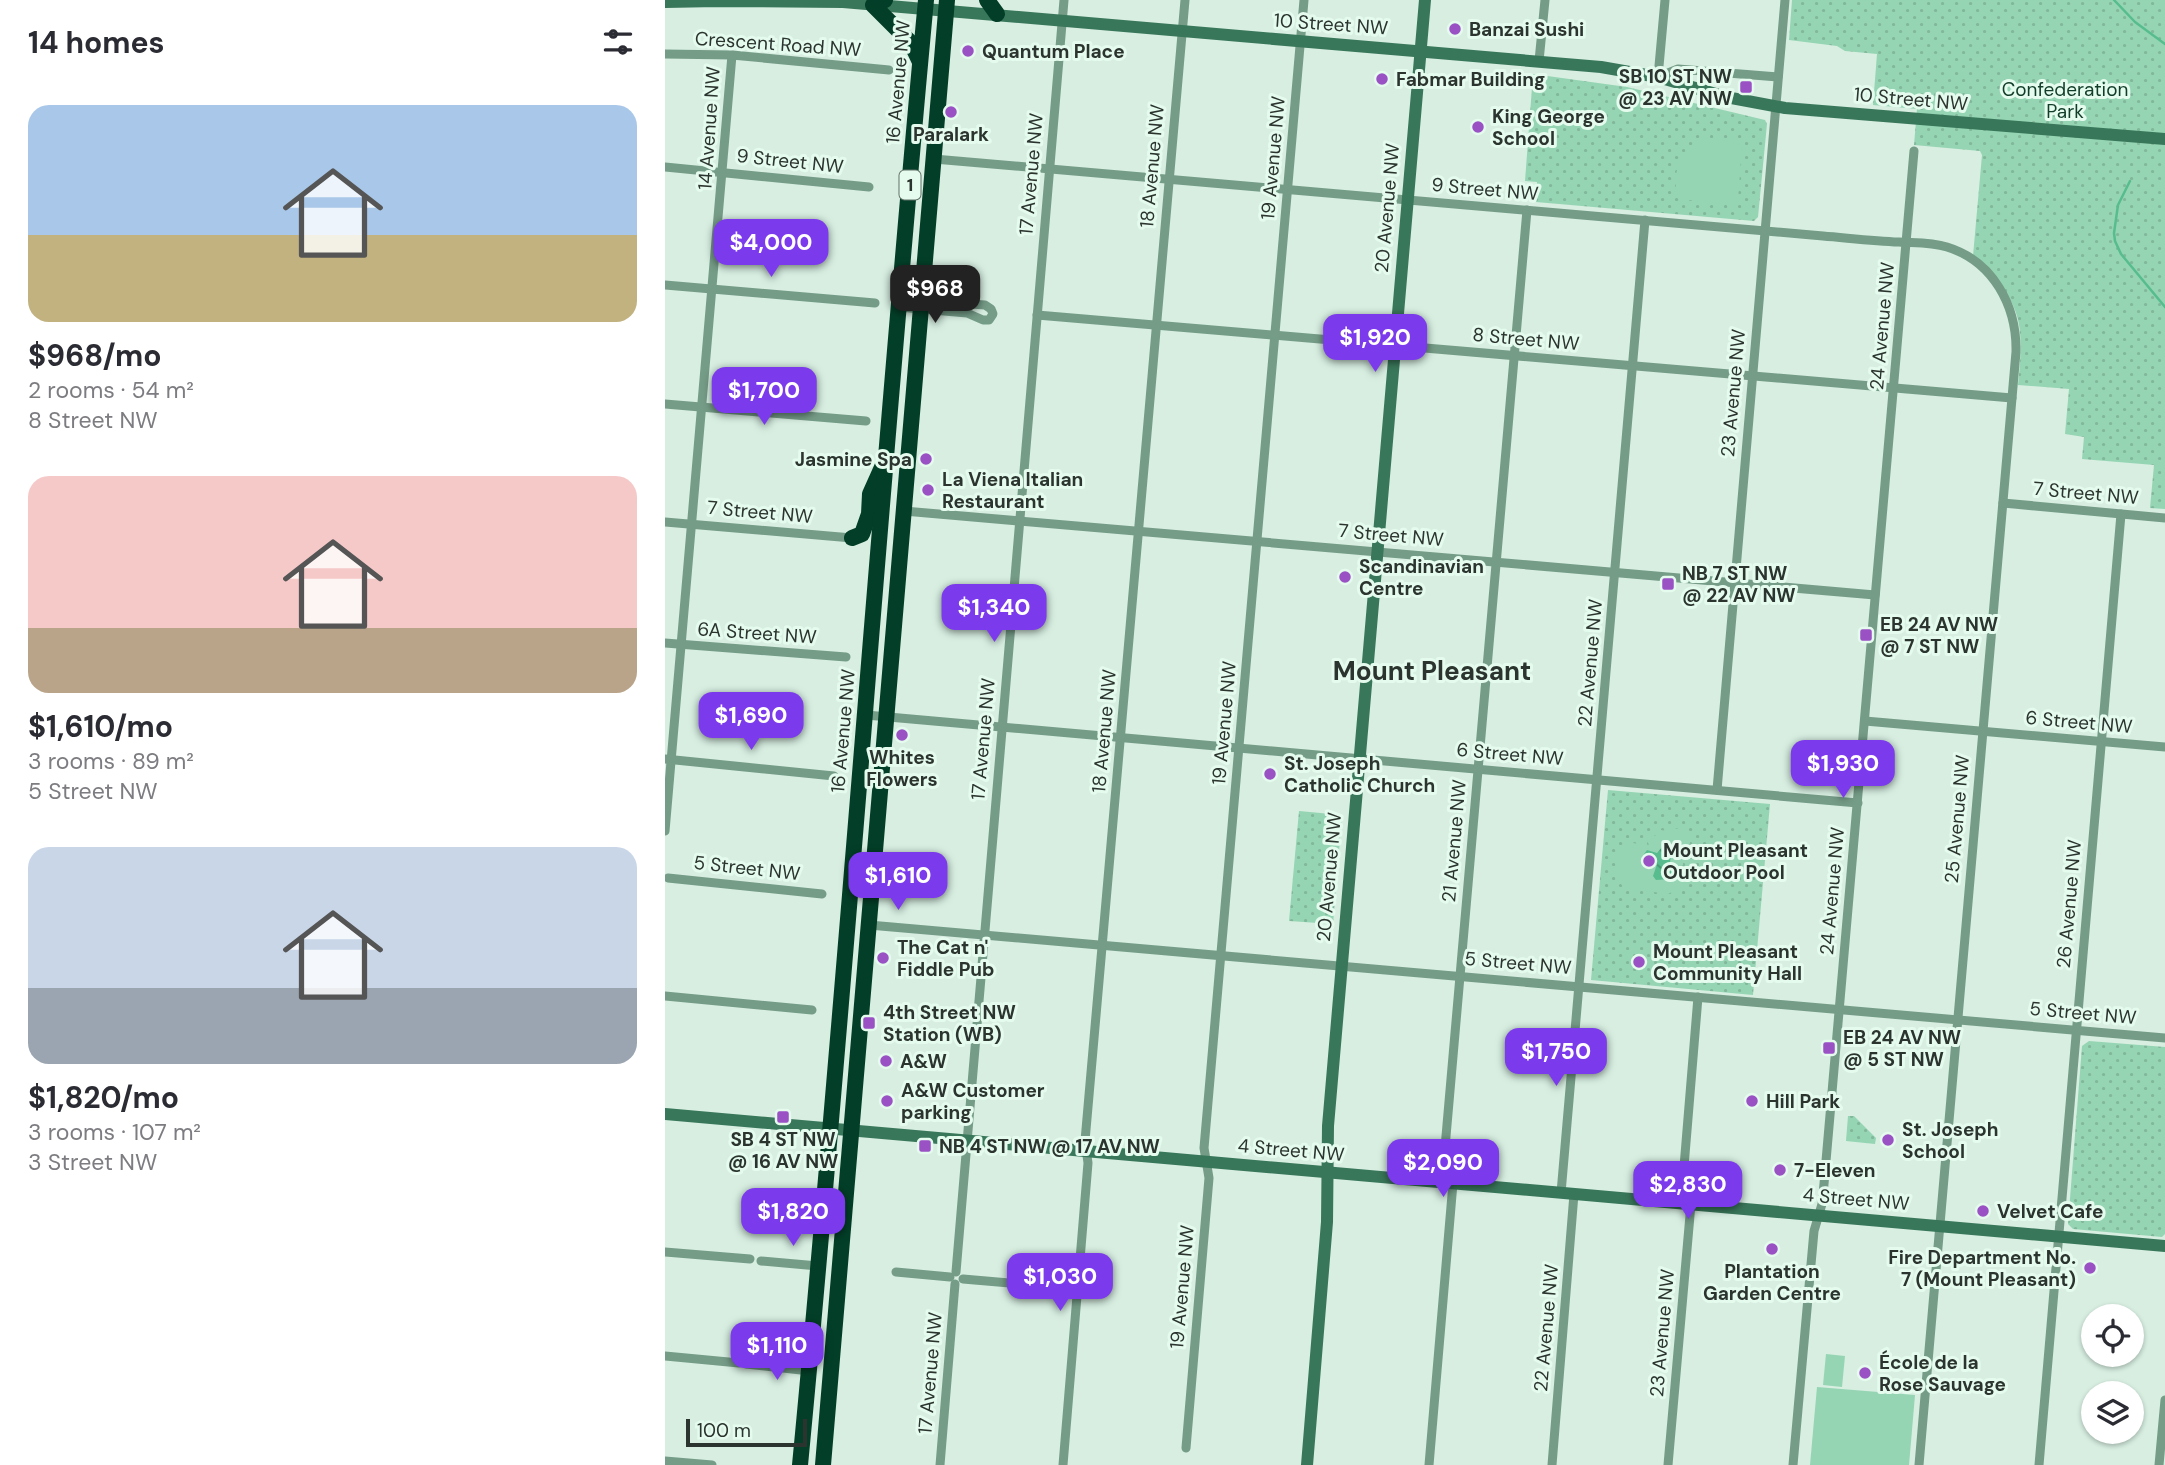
<!DOCTYPE html>
<meta charset="utf-8">
<style>
body{margin:0;font-family:"DM Sans",sans-serif;background:#f2f2f3;color:#2b2b33;height:100vh;display:flex;flex-direction:column;font-size:26px;white-space:nowrap}
*{box-sizing:border-box;margin:0}
p{font-size:23px;color:#7c7c81}
.icon{flex:none;width:38px;height:38px;fill:none;stroke:currentColor;stroke-width:2;stroke-linecap:round;stroke-linejoin:round}
.map{position:relative;flex:1;overflow:hidden}
.details{display:flex;flex-direction:column;background:#fff;width:665px}
.details>*{flex:none}
.buttons{position:absolute;left:1416px;top:1304px;display:grid;gap:14px}
.buttons a{display:grid;place-items:center;width:63px;height:63px;border-radius:50%;background:#fff;box-shadow:0 2px 5px #0004;font-size:35px}
.scale{position:absolute;left:21px;bottom:18px;width:121px;box-sizing:border-box;padding-left:7px;border:4px solid #2b342f;border-top:0;font-size:19px;line-height:24px;white-space:nowrap;color:#2b342f;-webkit-text-stroke:5px #e4fbee;paint-order:stroke}
.price{position:absolute;translate:-50% -60px;padding:0 16px;border-radius:14px;background:#7c3aed;color:#fff;font-size:23px;line-height:46px;filter:drop-shadow(0 2px 4px #0008)}
.price::after{content:'';position:absolute;left:50%;top:42px;width:21px;height:16px;margin-left:-10px;background:inherit;clip-path:polygon(0 0,100% 0,50% 100%)}
.price.current{background:#222;color:#fff}
ul{padding:0;list-style:none}
li{display:grid;align-content:center;gap:14px;height:371px;padding:0 28px}
li span{display:grid;place-items:center;height:217px;border-radius:21px;color:#555}
li>.icon{margin-inline-start:auto}
span .icon{width:126px;height:126px;fill:#fffc;stroke-width:1}
li b{font-size:30px}
h2{display:flex;justify-content:space-between;align-items:center;height:84px;padding:0 28px;font-size:30px}
main{display:flex;flex:1;min-height:0}
.map>svg:first-child{display:block}
.park{fill:url(#park-dots)}
.pitch{fill:#95d5b3}
.water{fill:url(#water-waves)}
.lines{fill:none;stroke-linecap:round;stroke-linejoin:round}
.stream{stroke:#57bd8e;stroke-width:2.5}
.street{stroke:#759c87;stroke-width:9}
.secondary{stroke:#39775a;stroke-width:12}
.highway{stroke:#033f28;stroke-width:16}
.poi-dot{fill:#9a51c4;stroke:#e4fbee;stroke-width:2.5}
.labels{text-anchor:middle;dominant-baseline:central;stroke-width:6;stroke-linejoin:round;paint-order:stroke}
.shield{fill:#e4fbee;stroke:#627068;stroke-width:2}
.shield-label{font-size:18px;font-weight:bold;fill:#2b342f}
.street-label{font-size:19px;fill:#2b342f;stroke:#e4fbee}
.poi-label{font-size:19px;font-weight:bold;fill:#2b342f;stroke:#e4fbee;text-anchor:start}
.park-label{font-size:19px;fill:#113d29;stroke:#e4fbee}
.district-label{font-size:26px;font-weight:bold;fill:#2b342f;stroke:#e4fbee}
</style>
<main>
<section class="details">
<h2>14 homes<svg class="icon" aria-label="filters" viewBox="0 0 24 24"><path d="M4 7h16M4 17h16"/><circle cx="9" cy="7" r="2"/><circle cx="15" cy="17" r="2"/></svg></h2>
<ul>
<li><span style="background:linear-gradient(#a9c7e8 60%,#c2b280 0)"><svg class="icon" aria-label="home" viewBox="0 0 24 24"><path d="M3 11l9-7 9 7M6 9v11h12V9"/></svg></span><div><b>$968/mo</b><p>2 rooms · 54 m²</p><p>8 Street NW</p></div></li>
<li><span style="background:linear-gradient(#f6c9c9 70%,#b9a48a 0)"><svg class="icon" aria-label="home" viewBox="0 0 24 24"><path d="M3 11l9-7 9 7M6 9v11h12V9"/></svg></span><div><b>$1,610/mo</b><p>3 rooms · 89 m²</p><p>5 Street NW</p></div></li>
<li><span style="background:linear-gradient(#c9d6e8 65%,#9aa5b1 0)"><svg class="icon" aria-label="home" viewBox="0 0 24 24"><path d="M3 11l9-7 9 7M6 9v11h12V9"/></svg></span><div><b>$1,820/mo</b><p>3 rooms · 107 m²</p><p>3 Street NW</p></div></li>
</ul>
</section>
<div class="map">
<svg width="1500" height="1465" viewBox="0 0 1500 1465">
<defs>
<pattern id="park-dots" width="8" height="8" patternUnits="userSpaceOnUse" patternTransform="scale(1.75)"><rect width="8" height="8" fill="#95d5b3"/><path d="M2 2h.1M6 6h.1" fill="none" stroke="#81b79a" stroke-width="1.8" stroke-linecap="round"/></pattern>
<pattern id="water-waves" width="16" height="10" patternUnits="userSpaceOnUse" patternTransform="scale(1.75)"><rect width="16" height="10" fill="#57bd8e"/><path d="M0 5q4-4 8 0t8 0" fill="none" stroke="#489a74"/></pattern>
</defs>
<rect width="100%" height="100%" fill="#d7eee1"/>
<!-- park -->
<g class="park">
<path d="M1127,0H1500V509L1485,508L1489,465L1417,459L1419,437L1400,434L1404,389L1353,385C1360,318 1356,303 1308,256L1317,155L1315,151L1249,145L1252,109L1208,105L1212,54L1180,51L1172,46L1124,40Z"/>
<polygon points="868,74 962,87 1100,120 1102,124 1093,217 1089,221 871,202 872,182 860,181"/>
<polygon points="943,790 1105,804 1088,995 926,980"/>
<polygon points="634,811 677,815 668,924 624,921"/>
<polygon points="1424,1041 1500,1047 1500,1234 1497,1237 1408,1229 1403,1224 1417,1046"/>
<polygon points="1183,1116 1189,1116 1211,1138 1210,1144 1181,1141"/>
</g>
<!-- pitch -->
<g class="pitch">
<path d="M1049,138L1064,140L1077,146L1073,200L1069,205L1014,199C1003,171 1019,143 1049,138Z"/>
<path d="M1003,828L1017,829V833H1027L1021,861H1018V865H1013V869L1018,875L1015,888L1003,894L959,888C952,880 948,863 952,852L963,842L984,846L982,839L996,833V830L1002,831Z"/>
<polygon points="1161,1354 1180,1356 1177,1387 1158,1385"/>
<polygon points="1152,1387 1250,1395 1244,1465 1145,1465"/>
</g>
<!-- water -->
<polygon class="water" points="997,847 1006,851 1005,864 1009,876 1006,879 991,880 988,876 992,864 981,864 977,857 982,850 992,853"/>
<g class="lines">
<!-- stream -->
<g class="stream">
<polyline points="1449,0 1470,22 1500,44"/>
<polyline points="1465,181 1453,205 1449,233 1450,241 1456,254 1500,307"/>
</g>
<!-- street -->
<g class="street">
<polyline points="1000,0 993,77 1013,69 1113,77"/>
<polyline points="0,54 67,55 224,70"/>
<polyline points="874,61 880,0"/>
<path d="M269,159L1158,236C1183,238 1208,241 1234,242C1250,243 1266,242 1282,247C1328,261 1352,306 1351,352L1254,1465"/>
<polyline points="0,167 204,187"/>
<polyline points="0,285 210,303"/>
<polyline points="234,307 302,313 318,320 324,320 328,314 326,309 320,305 235,299"/>
<polyline points="372,315 1347,398"/>
<polyline points="0,404 201,421"/>
<polyline points="1338,503 1500,518"/>
<polyline points="239,511 1210,595"/>
<polyline points="0,522 187,538"/>
<polyline points="0,643 181,657"/>
<polyline points="201,715 1193,803"/>
<polyline points="1200,721 1500,747"/>
<polyline points="0,759 169,776"/>
<polyline points="1052,790 1120,0"/>
<polyline points="0,831 67,55"/>
<polyline points="3,878 157,894"/>
<polyline points="204,925 1500,1038"/>
<polyline points="0,996 147,1010"/>
<polyline points="777,1182 862,210"/>
<polyline points="896,1193 980,220"/>
<polyline points="1016,1203 1033,997"/>
<polyline points="0,1252 85,1259"/>
<polyline points="96,1261 153,1266"/>
<polyline points="231,1272 285,1277"/>
<polyline points="291,1272 399,0"/>
<polyline points="298,1279 412,1289"/>
<polyline points="0,1356 74,1363"/>
<polyline points="81,1364 145,1371"/>
<polyline points="521,1448 544,1178 539,1148 639,0"/>
<polyline points="0,1461 47,1465"/>
<polyline points="275,1465 290,1284"/>
<polyline points="398,1465 423,1163 420,1141 520,0"/>
<polyline points="764,1465 788,1183"/>
<polyline points="887,1465 909,1194"/>
<polyline points="1003,1465 1026,1204"/>
<polyline points="1128,1465 1149,1231 1157,1204 1159,1184 1249,151"/>
<polyline points="1374,1465 1456,514"/>
<polyline points="1494,1465 1500,1400"/>
</g>
<!-- secondary -->
<g class="secondary">
<polyline points="0,2 52,1 178,2 936,67 993,77 1061,97 1120,108 1500,139"/>
<polyline points="0,1114 1500,1246"/>
<polyline points="642,1465 662,1222 663,1126 760,0"/>
</g>
<!-- highway -->
<g class="highway">
<polyline points="220,0 208,5 246,43 255,62"/>
<polyline points="322,0 332,14"/>
<polyline points="187,538 197,534 204,514 205,494 218,465"/>
<path d="M135,1465C182,977 215,488 261,0"/>
<polyline points="158,1465 282,0"/>
</g>
</g>
<!-- markers -->
<g class="poi-dot">
<circle cx="790" cy="29" r="7"/>
<circle cx="303" cy="51" r="7"/>
<circle cx="717" cy="79" r="7"/>
<rect x="1074" y="80" width="14" height="14" rx="3.5"/>
<circle cx="286" cy="112" r="7"/>
<circle cx="813" cy="127" r="7"/>
<circle cx="261" cy="459" r="7"/>
<circle cx="263" cy="490" r="7"/>
<circle cx="680" cy="577" r="7"/>
<rect x="996" y="577" width="14" height="14" rx="3.5"/>
<rect x="1194" y="628" width="14" height="14" rx="3.5"/>
<circle cx="237" cy="735" r="7"/>
<circle cx="605" cy="774" r="7"/>
<circle cx="984" cy="861" r="7"/>
<circle cx="218" cy="958" r="7"/>
<circle cx="974" cy="962" r="7"/>
<rect x="197" y="1016" width="14" height="14" rx="3.5"/>
<rect x="1157" y="1041" width="14" height="14" rx="3.5"/>
<circle cx="221" cy="1061" r="7"/>
<circle cx="222" cy="1101" r="7"/>
<circle cx="1087" cy="1101" r="7"/>
<rect x="111" y="1110" width="14" height="14" rx="3.5"/>
<circle cx="1223" cy="1140" r="7"/>
<rect x="253" y="1139" width="14" height="14" rx="3.5"/>
<circle cx="1115" cy="1170" r="7"/>
<circle cx="1318" cy="1211" r="7"/>
<circle cx="1107" cy="1249" r="7"/>
<circle cx="1425" cy="1268" r="7"/>
<circle cx="1200" cy="1373" r="7"/>
</g>
<g class="labels">
<!-- shield labels -->
<rect class="shield" x="234.5" y="170.5" width="21" height="29" rx="5"/>
<g class="shield-label">
<text x="245" y="185">1</text>
</g>
<!-- street labels -->
<g class="street-label">
<text transform="translate(666 24) rotate(4)">10 Street NW</text>
<text transform="translate(113 44) rotate(4)">Crescent Road NW</text>
<text transform="translate(233 82) rotate(-85)">16 Avenue NW</text>
<text transform="translate(1246 99) rotate(5)">10 Street NW</text>
<text transform="translate(44 128) rotate(-86)">14 Avenue NW</text>
<text transform="translate(608 158) rotate(-85)">19 Avenue NW</text>
<text transform="translate(125 161) rotate(6)">9 Street NW</text>
<text transform="translate(487 166) rotate(-85)">18 Avenue NW</text>
<text transform="translate(366 174) rotate(-85)">17 Avenue NW</text>
<text transform="translate(820 189) rotate(5)">9 Street NW</text>
<text transform="translate(722 208) rotate(-85)">20 Avenue NW</text>
<text transform="translate(1217 326) rotate(-85)">24 Avenue NW</text>
<text transform="translate(861 339) rotate(5)">8 Street NW</text>
<text transform="translate(1068 393) rotate(-85)">23 Avenue NW</text>
<text transform="translate(1421 493) rotate(5)">7 Street NW</text>
<text transform="translate(95 512) rotate(5)">7 Street NW</text>
<text transform="translate(726 535) rotate(5)">7 Street NW</text>
<text transform="translate(92 633) rotate(4)">6A Street NW</text>
<text transform="translate(925 663) rotate(-85)">22 Avenue NW</text>
<text transform="translate(1414 722) rotate(5)">6 Street NW</text>
<text transform="translate(559 723) rotate(-85)">19 Avenue NW</text>
<text transform="translate(178 731) rotate(-85)">16 Avenue NW</text>
<text transform="translate(439 731) rotate(-85)">18 Avenue NW</text>
<text transform="translate(318 739) rotate(-85)">17 Avenue NW</text>
<text transform="translate(845 754) rotate(5)">6 Street NW</text>
<text transform="translate(1292 819) rotate(-85)">25 Avenue NW</text>
<text transform="translate(789 841) rotate(-85)">21 Avenue NW</text>
<text transform="translate(82 868) rotate(6)">5 Street NW</text>
<text transform="translate(664 877) rotate(-85)">20 Avenue NW</text>
<text transform="translate(1167 891) rotate(-85)">24 Avenue NW</text>
<text transform="translate(1404 904) rotate(-85)">26 Avenue NW</text>
<text transform="translate(853 963) rotate(5)">5 Street NW</text>
<text transform="translate(1418 1013) rotate(5)">5 Street NW</text>
<text transform="translate(626 1150) rotate(5)">4 Street NW</text>
<text transform="translate(1191 1199) rotate(5)">4 Street NW</text>
<text transform="translate(517 1287) rotate(-85)">19 Avenue NW</text>
<text transform="translate(881 1328) rotate(-85)">22 Avenue NW</text>
<text transform="translate(997 1333) rotate(-85)">23 Avenue NW</text>
<text transform="translate(265 1373) rotate(-85)">17 Avenue NW</text>
</g>
<!-- poi labels -->
<g class="poi-label">
<text x="804" y="29">Banzai Sushi</text>
<text x="317" y="51">Quantum Place</text>
<text x="1067" y="76" text-anchor="end">SB 10 ST NW<tspan x="1067" dy="22">@ 23 AV NW</tspan></text>
<text x="731" y="79">Fabmar Building</text>
<text x="827" y="116">King George<tspan x="827" dy="22">School</tspan></text>
<text x="286" y="134" text-anchor="middle">Paralark</text>
<text x="247" y="459" text-anchor="end">Jasmine Spa</text>
<text x="277" y="479">La Viena Italian<tspan x="277" dy="22">Restaurant</tspan></text>
<text x="694" y="566">Scandinavian<tspan x="694" dy="22">Centre</tspan></text>
<text x="1017" y="573">NB 7 ST NW<tspan x="1017" dy="22">@ 22 AV NW</tspan></text>
<text x="1215" y="624">EB 24 AV NW<tspan x="1215" dy="22">@ 7 ST NW</tspan></text>
<text x="237" y="757" text-anchor="middle">Whites<tspan x="237" dy="22">Flowers</tspan></text>
<text x="619" y="763">St. Joseph<tspan x="619" dy="22">Catholic Church</tspan></text>
<text x="998" y="850">Mount Pleasant<tspan x="998" dy="22">Outdoor Pool</tspan></text>
<text x="232" y="947">The Cat n'<tspan x="232" dy="22">Fiddle Pub</tspan></text>
<text x="988" y="951">Mount Pleasant<tspan x="988" dy="22">Community Hall</tspan></text>
<text x="218" y="1012">4th Street NW<tspan x="218" dy="22">Station (WB)</tspan></text>
<text x="1178" y="1037">EB 24 AV NW<tspan x="1178" dy="22">@ 5 ST NW</tspan></text>
<text x="235" y="1061">A&amp;W</text>
<text x="236" y="1090">A&amp;W Customer<tspan x="236" dy="22">parking</tspan></text>
<text x="1101" y="1101">Hill Park</text>
<text x="1237" y="1129">St. Joseph<tspan x="1237" dy="22">School</tspan></text>
<text x="118" y="1139" text-anchor="middle">SB 4 ST NW<tspan x="118" dy="22">@ 16 AV NW</tspan></text>
<text x="274" y="1146">NB 4 ST NW @ 17 AV NW</text>
<text x="1129" y="1170">7-Eleven</text>
<text x="1332" y="1211">Velvet Cafe</text>
<text x="1411" y="1257" text-anchor="end">Fire Department No.<tspan x="1411" dy="22">7 (Mount Pleasant)</tspan></text>
<text x="1107" y="1271" text-anchor="middle">Plantation<tspan x="1107" dy="22">Garden Centre</tspan></text>
<text x="1214" y="1362">École de la<tspan x="1214" dy="22">Rose Sauvage</tspan></text>
</g>
<!-- park labels -->
<g class="park-label">
<text x="1400" y="89">Confederation<tspan x="1400" dy="22">Park</tspan></text>
</g>
<!-- district labels -->
<g class="district-label">
<text x="767" y="671">Mount Pleasant</text>
</g>
</g>
</svg>
<div class="buttons">
<a><svg class="icon" aria-label="locate" viewBox="0 0 24 24"><circle cx="12" cy="12" r="6"/><path d="M12 2v4M12 18v4M2 12h4M18 12h4"/></svg></a>
<a><svg class="icon" aria-label="layers" viewBox="0 0 24 24"><path d="M12 4l9 5-9 5-9-5zM3 14l9 5 9-5"/></svg></a>
</div>
<div class="scale">100 m</div>
<b class="price" style="left:106px;top:279px">$4,000</b>
<b class="price current" style="left:270px;top:325px">$968</b>
<b class="price" style="left:710px;top:374px">$1,920</b>
<b class="price" style="left:99px;top:427px">$1,700</b>
<b class="price" style="left:329px;top:644px">$1,340</b>
<b class="price" style="left:86px;top:752px">$1,690</b>
<b class="price" style="left:1178px;top:800px">$1,930</b>
<b class="price" style="left:233px;top:912px">$1,610</b>
<b class="price" style="left:891px;top:1088px">$1,750</b>
<b class="price" style="left:778px;top:1199px">$2,090</b>
<b class="price" style="left:1023px;top:1221px">$2,830</b>
<b class="price" style="left:128px;top:1248px">$1,820</b>
<b class="price" style="left:395px;top:1313px">$1,030</b>
<b class="price" style="left:112px;top:1382px">$1,110</b>
</div>
</main>
